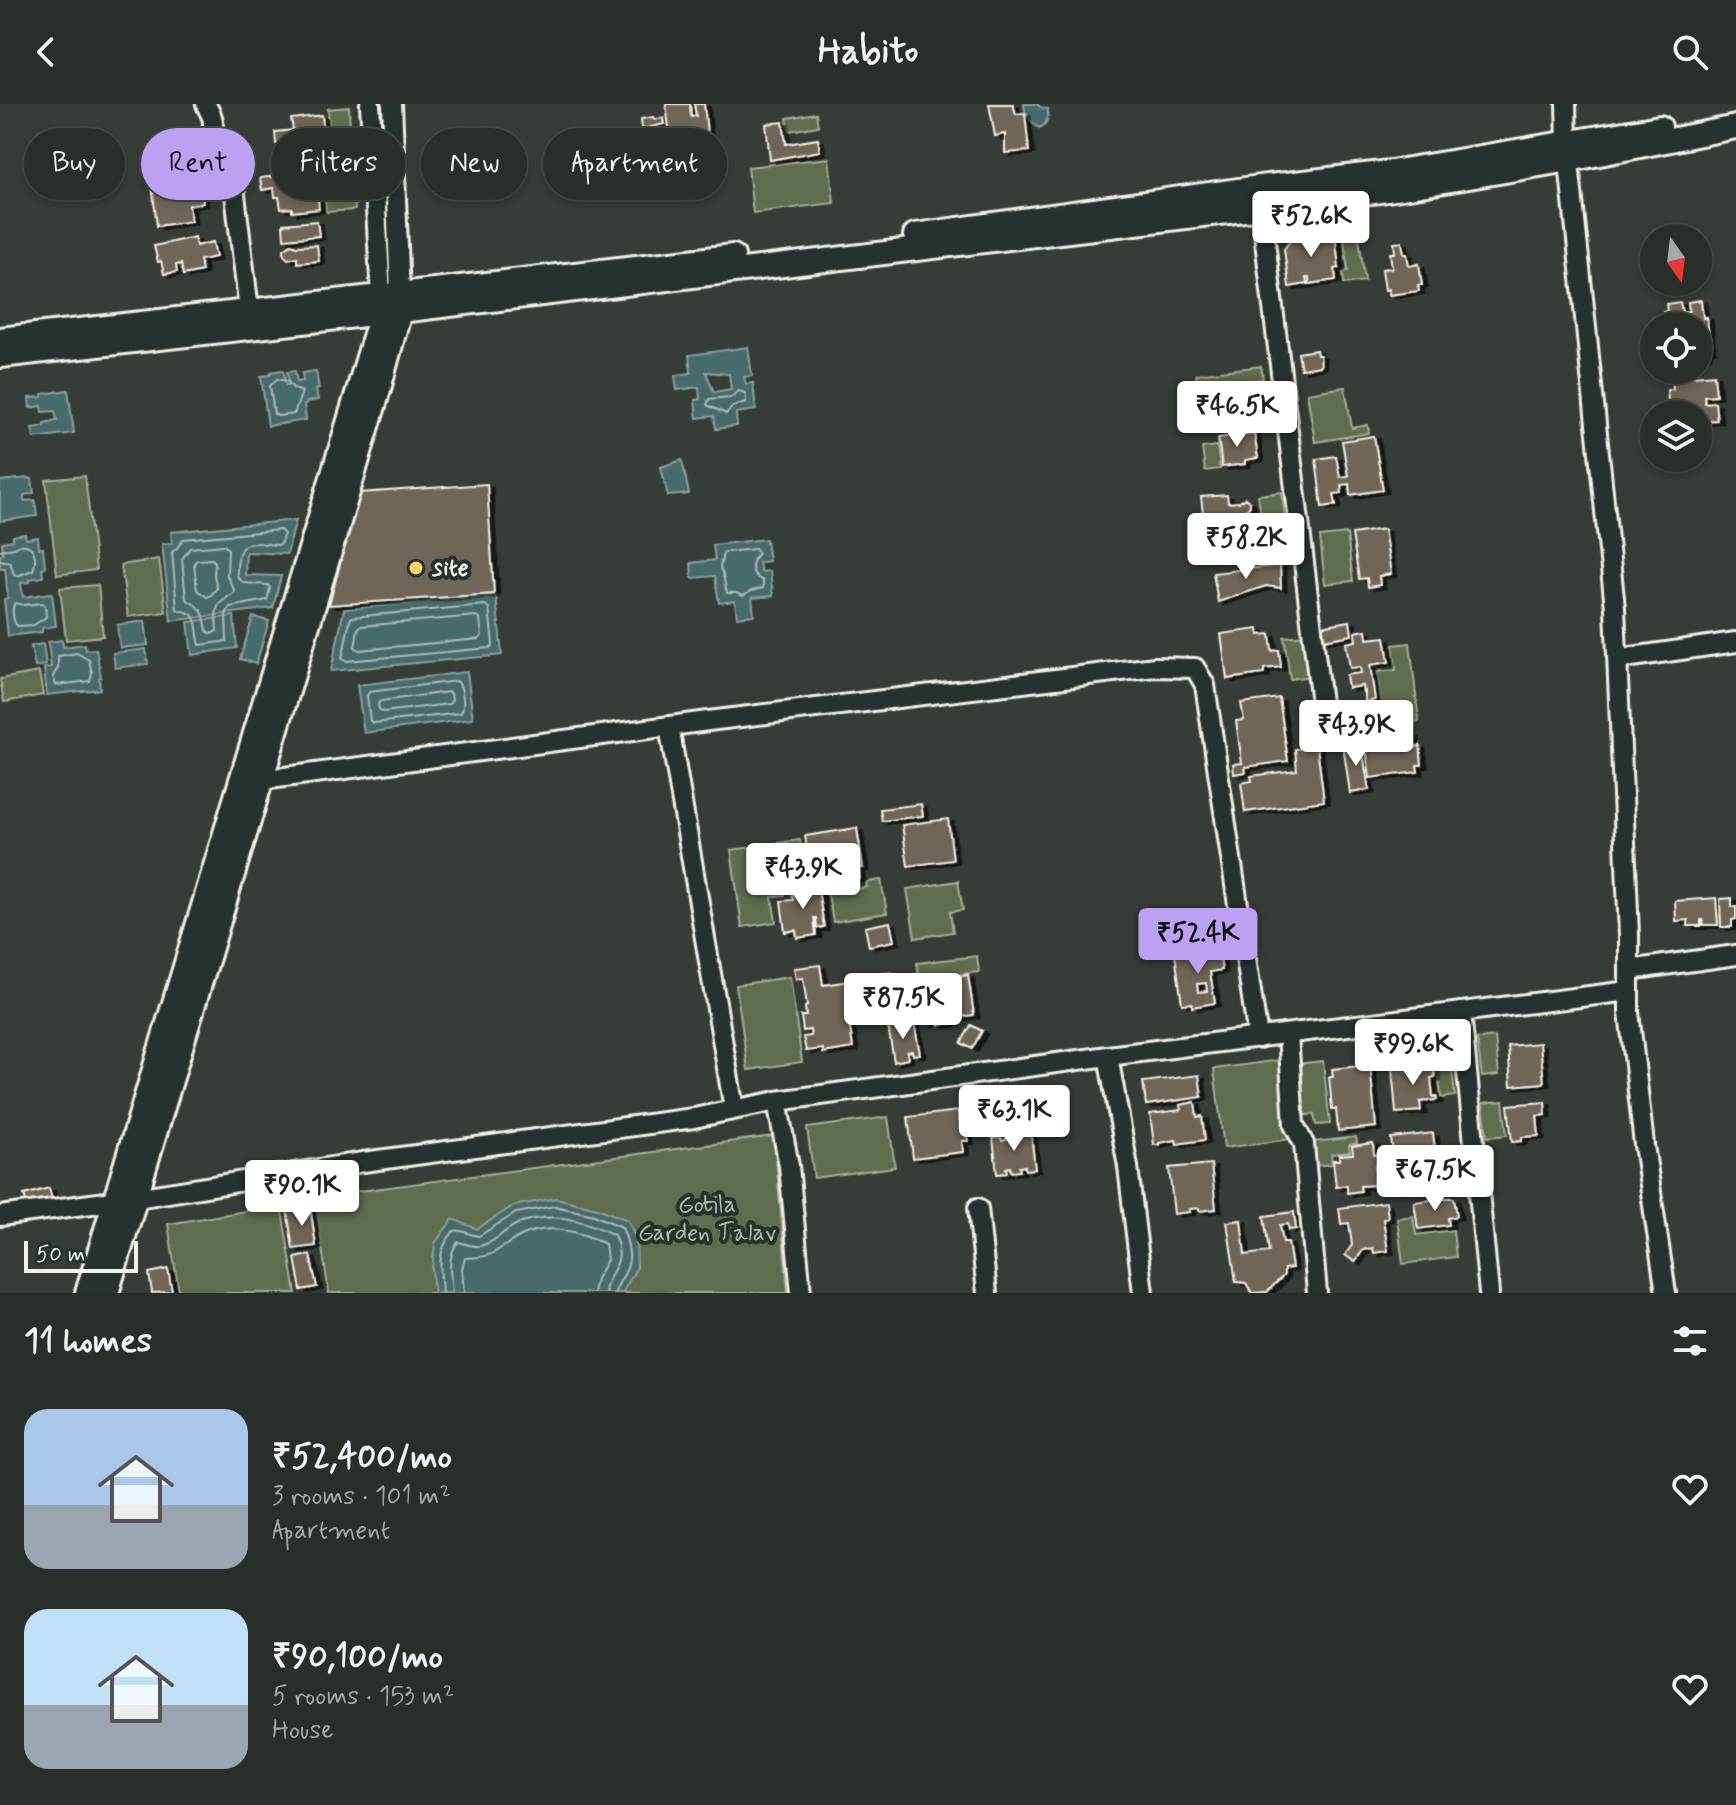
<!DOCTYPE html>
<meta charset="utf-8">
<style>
body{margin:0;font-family:Mynerve,sans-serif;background:#343a34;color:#f1f3f6;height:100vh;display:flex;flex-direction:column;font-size:30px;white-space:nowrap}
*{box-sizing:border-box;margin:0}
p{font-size:26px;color:#a5a8a8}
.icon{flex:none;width:44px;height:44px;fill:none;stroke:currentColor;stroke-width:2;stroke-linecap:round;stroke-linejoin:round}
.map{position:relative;height:1189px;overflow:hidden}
.panel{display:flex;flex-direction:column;background:#282e28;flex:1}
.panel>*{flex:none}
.guide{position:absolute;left:24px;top:24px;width:800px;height:72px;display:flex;gap:16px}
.needle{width:52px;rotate:166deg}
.buttons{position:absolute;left:1640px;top:120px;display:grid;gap:16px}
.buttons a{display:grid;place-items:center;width:72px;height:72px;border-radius:50%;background:#282e28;box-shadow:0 4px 12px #0003,0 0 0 2px #444a45;font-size:40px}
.scale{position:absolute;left:24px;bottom:20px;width:114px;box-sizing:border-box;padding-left:8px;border:4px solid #f4f1e8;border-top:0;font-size:22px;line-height:28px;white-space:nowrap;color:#f4f1e8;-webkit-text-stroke:6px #26332d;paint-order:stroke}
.price{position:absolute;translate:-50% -68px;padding:0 18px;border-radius:8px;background:#fff;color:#222;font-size:26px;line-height:52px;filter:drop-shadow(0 2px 4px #0008)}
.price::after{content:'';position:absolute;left:50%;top:48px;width:24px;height:18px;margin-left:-12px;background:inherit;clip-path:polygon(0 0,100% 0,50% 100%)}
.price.current{background:#bca0f2;color:#111}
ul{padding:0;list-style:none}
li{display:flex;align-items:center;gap:24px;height:200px;padding:0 24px}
li span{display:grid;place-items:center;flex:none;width:224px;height:160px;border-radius:24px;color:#555}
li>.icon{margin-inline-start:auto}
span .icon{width:96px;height:96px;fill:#fffc;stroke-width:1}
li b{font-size:34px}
h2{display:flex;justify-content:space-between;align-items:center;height:96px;padding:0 24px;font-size:34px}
.pill{padding:0 28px;border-radius:36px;background:#282e28;box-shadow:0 4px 12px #0003,0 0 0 2px #444a45;font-size:28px;line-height:72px}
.pill.current{background:#bca0f2;color:#111}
header{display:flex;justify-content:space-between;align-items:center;height:104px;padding:0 24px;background:#282e28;font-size:36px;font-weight:700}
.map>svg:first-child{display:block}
.green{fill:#5e6c4d;stroke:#a9ae9a;stroke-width:2}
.water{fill:#476b6b;stroke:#8ca19d;stroke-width:2;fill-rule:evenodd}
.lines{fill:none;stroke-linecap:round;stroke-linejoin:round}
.shore{stroke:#afbbb6;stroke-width:2}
.building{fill:#6f6658;stroke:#f4f1e8;stroke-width:2;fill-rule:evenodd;filter:url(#shadow)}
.minor-casing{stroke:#f4f1e8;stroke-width:24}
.major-casing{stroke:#f4f1e8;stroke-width:28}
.minor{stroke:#26332d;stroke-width:18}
.major{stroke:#26332d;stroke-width:22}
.poi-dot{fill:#ffd166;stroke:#26332d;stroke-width:3}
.labels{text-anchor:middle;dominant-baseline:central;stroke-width:8;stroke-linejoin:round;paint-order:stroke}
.poi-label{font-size:24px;font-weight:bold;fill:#f4f1e8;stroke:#26332d;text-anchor:start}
.park-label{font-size:24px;fill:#b8bcaa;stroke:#26332d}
</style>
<header><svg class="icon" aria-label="back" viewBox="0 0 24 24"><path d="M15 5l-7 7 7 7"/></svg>Habito<svg class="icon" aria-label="search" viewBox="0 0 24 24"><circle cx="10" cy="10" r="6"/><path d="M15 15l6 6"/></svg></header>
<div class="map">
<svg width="1736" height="1189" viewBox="0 0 1736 1189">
<defs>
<filter id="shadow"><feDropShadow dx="5.5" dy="3" stdDeviation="0" flood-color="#0009"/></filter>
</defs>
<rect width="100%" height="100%" fill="#353d36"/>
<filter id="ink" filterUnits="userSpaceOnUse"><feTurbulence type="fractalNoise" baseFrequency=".0125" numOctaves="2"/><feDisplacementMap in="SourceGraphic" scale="16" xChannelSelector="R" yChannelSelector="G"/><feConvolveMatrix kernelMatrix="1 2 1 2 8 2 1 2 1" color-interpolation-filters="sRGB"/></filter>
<g filter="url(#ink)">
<!-- green -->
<g class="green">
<polygon points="349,3 351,47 331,48 328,5"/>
<polygon points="816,9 818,22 789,27 787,14"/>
<polygon points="710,53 714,79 682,84 679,58"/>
<polygon points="829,54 834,99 753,109 748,63"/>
<polygon points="352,62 355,106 326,108 322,65"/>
<polygon points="1357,119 1365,177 1344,180 1343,168 1348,167 1342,121"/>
<polygon points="1261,262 1263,275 1198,284 1196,270"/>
<polygon points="1345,283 1352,324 1368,321 1369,329 1315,338 1307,289"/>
<polygon points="1217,342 1220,365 1205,367 1202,344"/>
<polygon points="85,372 96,466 57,471 46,376"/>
<polygon points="1282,388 1286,423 1263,426 1258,391"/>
<polygon points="1347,430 1353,477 1325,480 1320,433"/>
<polygon points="159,455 166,508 128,513 121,461"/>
<polygon points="98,481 103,532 66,536 60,484"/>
<polygon points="1305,531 1311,572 1290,575 1284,533"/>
<polygon points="1410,539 1419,617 1393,620 1392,606 1382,607 1377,568 1396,566 1393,541"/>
<polygon points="39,568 43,591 4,598 0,575"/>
<polygon points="800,736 805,774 784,778 785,791 772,793 776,818 742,823 731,746"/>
<polygon points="881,776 887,809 833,818 827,785 847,782 848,787 867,783 866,778"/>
<polygon points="958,777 963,806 950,808 953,828 915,834 907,785"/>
<polygon points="977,852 979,868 919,875 917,859"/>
<polygon points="892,868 897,907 867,911 862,872"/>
<polygon points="790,873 802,958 748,966 736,881"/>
<polygon points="1495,933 1499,971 1482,973 1477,935"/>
<polygon points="1449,940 1455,992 1441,994 1437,956 1387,962 1386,947"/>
<polygon points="1288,955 1299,1034 1224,1044 1214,965"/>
<polygon points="1323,957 1330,1020 1316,1021 1314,1010 1301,1012 1295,960"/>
<polygon points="1503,997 1507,1031 1487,1033 1483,999"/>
<polygon points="888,1013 895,1063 814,1074 807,1024"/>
<polygon points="774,1032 788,1189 329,1189 314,1093"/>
<polygon points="1356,1033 1357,1039 1349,1041 1350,1048 1331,1050 1332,1060 1316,1062 1314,1038"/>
<polygon points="281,1101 296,1189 179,1189 168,1120"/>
<polygon points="1413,1112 1416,1131 1453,1126 1456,1153 1403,1160 1397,1114"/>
</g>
<!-- water -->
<g class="water">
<path d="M1024,0H1037L1042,4L1048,5C1048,13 1048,21 1039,24C1031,18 1024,10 1024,0Z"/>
<path d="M748,243L752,272L744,273L746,280L753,279L756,306L736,309L737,322L716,325L714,312L697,314L695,296L700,295L699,283L677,286L675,271L691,269L689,251ZM706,268L729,270L731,285L714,288Z"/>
<polygon points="283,266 286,281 289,281 287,268 295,267 297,278 303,277 302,269 316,267 319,285 316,286 318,296 307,298 306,300 304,301 306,316 268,322 261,272 270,271 271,268"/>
<polygon points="68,286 74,329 34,334 32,324 44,322 44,319 57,316 55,307 43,308 42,302 30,304 29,294 42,293 42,290"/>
<polygon points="682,356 689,390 668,392 661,363"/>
<polygon points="29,374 32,375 34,389 24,391 24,397 35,396 37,412 0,417 0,377"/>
<polygon points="296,416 287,450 246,448 245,471 281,472 273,504 171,517 162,440 172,439 171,428"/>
<polygon points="25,430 26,435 38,433 39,444 43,444 45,463 42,464 43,473 30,475 30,478 21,479 23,493 52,489 56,522 42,524 42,528 8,532 4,495 8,494 5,464 0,464 0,451 3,450 2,438 13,436 13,432"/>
<polygon points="766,435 769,457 759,459 761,468 770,467 773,492 752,494 754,511 737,513 735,497 719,499 715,472 692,474 691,459 715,456 713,441"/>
<polygon points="496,492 502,551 331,567 344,505"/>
<polygon points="234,512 237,544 192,551 188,518"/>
<polygon points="253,513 269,517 256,560 240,555"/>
<polygon points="145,517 148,541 120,544 117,521"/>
<polygon points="62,536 63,543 85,540 86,546 96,545 101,573 99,574 100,585 47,591 44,564 51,563 48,538"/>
<polygon points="43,540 46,561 35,563 31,542"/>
<polygon points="146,545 148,560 115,564 113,549"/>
<polygon points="467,568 473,615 364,629 357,581"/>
<polygon points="556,1094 597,1104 628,1116 636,1135 637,1163 622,1189 434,1189 432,1165 435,1139 453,1115 477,1125 513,1102"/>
</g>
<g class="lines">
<!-- shore -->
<g class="shore">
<polygon points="277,275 287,277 293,284 302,288 294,310 278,312 274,310 270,282"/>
<polygon points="739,287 745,289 746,298 733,302 726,310 707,301 709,295 731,293"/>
<path d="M280,426L284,430L280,441C262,441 240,431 238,455C237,462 236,468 238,474L244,479L268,481L270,484L267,496L230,503L226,510L227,537L200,541C195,526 201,507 180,507L177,505L172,448L177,444L183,435Z"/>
<path d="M224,441L228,445L227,472L235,488C215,502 215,501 217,527L211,530L207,527C204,508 203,505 186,495L182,455L190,444Z"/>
<path d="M756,445L758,449C749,460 750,471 763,477V484L751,487L743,492L736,489H727L723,471L720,464L723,449L726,448Z"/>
<path d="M0,446C3,445 11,445 14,444C16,444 18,441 20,441C36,439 37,456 33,466L17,472L14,470L10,458L0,456"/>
<polygon points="212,455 215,458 214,471 217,484 210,492 207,493 197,486 194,459 197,456"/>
<path d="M15,499L24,501L43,499L45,502L46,513L34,521L17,522C13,517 11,504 15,499Z"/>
<polygon points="485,501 489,504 493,541 490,544 346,557 342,555 350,516 352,513"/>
<polygon points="476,512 480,515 482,532 479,535 359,546 355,543 358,525 361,522"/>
<polygon points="77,549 89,556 92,569 90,577 56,581 53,572 58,564 58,552"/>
<path d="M457,577C463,583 465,602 461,609L374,619L370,617L367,592L369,588Z"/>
<polygon points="448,588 451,590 452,596 449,600 383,608 379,605 378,599 381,597"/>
<path d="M442,1189C441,1168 436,1150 450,1132C451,1131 452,1128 454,1127C460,1124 472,1132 479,1132L516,1109L555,1102L594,1111L622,1123C627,1135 632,1152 627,1164C624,1173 617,1179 615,1189"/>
<path d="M452,1189C451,1172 446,1153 458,1138C464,1139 470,1142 477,1142C493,1142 506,1123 522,1118C553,1108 586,1116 614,1131C628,1163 607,1164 605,1189"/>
<path d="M464,1189L462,1165L465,1154C496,1154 496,1145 521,1132C547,1119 581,1127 605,1140L607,1156L596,1175L593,1189"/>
</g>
</g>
<!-- building -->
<g class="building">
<polygon points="666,0 690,0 691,13 696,12 694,0 704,0 707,29 701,30 702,36 671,41"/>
<polygon points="989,0 1013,0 1016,10 1025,9 1029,47 1005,49 1005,30 995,32"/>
<polygon points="322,11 326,50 310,52 309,47 295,49 294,38 276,40 275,28 293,26 291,15"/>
<polygon points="654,13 654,15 663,14 664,20 642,25 641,15"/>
<polygon points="783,18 786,40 818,35 820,47 770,56 766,20"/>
<polygon points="315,67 319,105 292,108 292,104 281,105 279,93 275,93 274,84 262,86 260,74"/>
<polygon points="184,77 185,86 202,84 203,99 189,101 191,117 157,122 152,81"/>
<polygon points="317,117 319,132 284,135 283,120"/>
<polygon points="1298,126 1306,133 1335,129 1339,164 1335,165 1336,176 1309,180 1309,174 1306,174 1307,180 1289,183 1284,145"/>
<polygon points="195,133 196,142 213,138 216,153 200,156 202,167 183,171 181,160 176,161 177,168 164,170 161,157 158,158 154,142"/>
<polygon points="1402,138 1404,150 1407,150 1409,162 1419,160 1422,181 1418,181 1419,187 1389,191 1389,185 1385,186 1382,165 1392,164 1390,149 1395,149 1394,139"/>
<polygon points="291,140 297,142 317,141 319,157 297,159 297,153 288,155 284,151 284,145"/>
<polygon points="1701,196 1703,214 1707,213 1710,245 1706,246 1706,251 1698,252 1698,222 1664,222 1663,208 1667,207 1666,200 1680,198 1682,208 1689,207 1688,198"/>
<polygon points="1316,246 1317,251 1320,251 1321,262 1301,265 1298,249"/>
<polygon points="1714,270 1716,291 1704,292 1705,299 1715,298 1717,316 1698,317 1698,310 1669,309 1667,286 1673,285 1672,274"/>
<polygon points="1253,280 1253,285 1251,285 1255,313 1236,315 1237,323 1225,324 1224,317 1196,321 1192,290 1243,284 1242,281"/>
<polygon points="1254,329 1258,354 1245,356 1245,360 1222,363 1218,334"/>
<polygon points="1374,332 1383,386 1350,391 1349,380 1341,381 1342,389 1334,390 1336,401 1322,403 1316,355 1336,352 1340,373 1348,372 1342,337"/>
<polygon points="487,380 494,490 329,501 359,389"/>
<polygon points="1227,391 1228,399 1239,398 1245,394 1250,398 1250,402 1246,406 1246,415 1254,417 1256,425 1252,430 1247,431 1247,433 1254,434 1255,440 1250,444 1242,442 1243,451 1214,454 1209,409 1203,410 1201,393"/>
<polygon points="1384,425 1391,470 1379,472 1380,481 1368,483 1367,474 1359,475 1352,430"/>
<polygon points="1280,461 1281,484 1266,482 1218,498 1213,469"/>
<polygon points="1350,517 1352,531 1323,536 1321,522"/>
<polygon points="1258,525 1259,531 1270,530 1272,547 1279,546 1281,563 1264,565 1264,570 1227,575 1221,530"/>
<polygon points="1366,526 1367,535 1385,533 1389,558 1370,561 1375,596 1365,598 1365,587 1363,588 1362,582 1348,584 1346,571 1361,569 1360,563 1350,564 1346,539 1356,537 1355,528"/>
<polygon points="1279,594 1288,657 1245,663 1246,668 1234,670 1233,660 1242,659 1236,617 1244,616 1241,599"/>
<polygon points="1385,609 1387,621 1382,621 1382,625 1389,624 1390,629 1379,630 1378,621 1372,622 1373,630 1365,631 1361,612"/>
<polygon points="1414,631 1415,644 1420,641 1422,661 1417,661 1418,668 1370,674 1365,638"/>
<polygon points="1361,638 1369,686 1350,689 1343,641"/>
<polygon points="1317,642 1324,697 1245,708 1241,679 1252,677 1251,672 1297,666 1295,645"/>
<polygon points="921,700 923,712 882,717 880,705"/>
<polygon points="948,715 953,756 908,762 902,721"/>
<polygon points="857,724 863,764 859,764 860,775 844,777 844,774 812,778 805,732"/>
<polygon points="817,779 824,823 817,824 816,814 814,814 816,831 797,834 796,826 785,828 781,797 793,796 791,783"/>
<polygon points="1716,794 1718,821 1703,821 1703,816 1701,816 1701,822 1688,822 1688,816 1676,817 1675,797"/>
<polygon points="1732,794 1732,803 1736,803 1736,815 1732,816 1732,823 1721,823 1720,795"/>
<polygon points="890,818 894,837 869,842 865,823"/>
<path d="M1218,844L1222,866L1210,868L1215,899L1192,903V899L1182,900L1175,850ZM1206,879L1207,887L1198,888L1197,880Z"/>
<polygon points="820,861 823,881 850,877 856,916 849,917 853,944 823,949 823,945 806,947 803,933 811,932 810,926 803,927 801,912 806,912 805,903 807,902 803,874 796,875 794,864"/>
<polygon points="968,871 974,911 953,914 954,919 939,921 938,917 926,919 926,913 916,915 910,880"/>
<polygon points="914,918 920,950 913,951 912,947 907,948 908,955 894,958 888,922 902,920 904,928 908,927 907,919"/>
<polygon points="971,921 982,927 972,945 961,939"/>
<polygon points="1540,939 1544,979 1511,982 1508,942"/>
<polygon points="1433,960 1435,973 1431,974 1433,993 1436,992 1437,996 1420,998 1421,1007 1396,1009 1392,964"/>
<polygon points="1370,961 1376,1023 1338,1027 1336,1005 1332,1005 1329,973 1333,973 1332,965"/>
<polygon points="1199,971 1202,993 1146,1001 1143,978"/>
<polygon points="1195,998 1197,1013 1202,1012 1205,1036 1177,1040 1176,1036 1159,1039 1159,1041 1154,1041 1150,1010 1181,1006 1180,1001"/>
<polygon points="1545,998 1546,1011 1537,1012 1539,1032 1522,1033 1522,1037 1512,1038 1508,1001"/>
<polygon points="958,1007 959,1016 965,1015 968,1037 962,1037 963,1048 913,1054 908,1013"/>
<polygon points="1031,1029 1035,1065 1025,1066 1025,1062 1019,1063 1020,1067 1011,1068 1010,1063 1006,1064 1007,1069 997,1070 993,1034 1001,1033 1002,1037 1006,1036 1006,1032 1016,1031 1016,1034 1021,1033 1021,1030"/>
<polygon points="1433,1029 1439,1078 1397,1084 1391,1034"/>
<polygon points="1373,1039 1374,1051 1380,1050 1382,1061 1375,1062 1376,1066 1382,1065 1383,1077 1375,1078 1376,1081 1360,1082 1361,1087 1347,1089 1347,1081 1336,1083 1333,1056 1339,1056 1339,1051 1353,1050 1352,1042"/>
<polygon points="1211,1060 1216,1105 1199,1107 1199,1104 1189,1105 1190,1108 1174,1110 1169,1064"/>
<polygon points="49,1084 53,1098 29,1105 24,1091"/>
<polygon points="1447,1094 1454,1094 1457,1112 1448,1114 1449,1121 1418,1125 1414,1098"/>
<polygon points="1386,1098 1388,1114 1383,1115 1388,1147 1374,1149 1373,1144 1363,1146 1355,1158 1345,1151 1352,1141 1349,1119 1341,1120 1339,1104"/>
<polygon points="310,1102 316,1142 293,1145 287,1106"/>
<polygon points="1294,1108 1296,1125 1289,1126 1288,1120 1280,1121 1283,1138 1288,1138 1292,1164 1284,1165 1284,1171 1267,1188 1252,1189 1246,1179 1236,1178 1227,1118 1241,1116 1245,1151 1269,1148 1264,1112"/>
<polygon points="310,1151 317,1183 301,1186 295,1154"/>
<polygon points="168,1165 172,1188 152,1189 149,1169"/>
</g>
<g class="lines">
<defs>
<g id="minor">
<path d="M206,0C208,6 213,12 213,18C213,39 202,61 232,66L249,206"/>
<polyline points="370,0 381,192"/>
<polyline points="392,0 400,189"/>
<polyline points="1566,0 1567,39 1615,504 1629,831 1629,908 1644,1041 1666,1189"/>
<polyline points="1261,104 1325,632"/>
<polyline points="1618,555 1736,538"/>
<polyline points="669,622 734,1005"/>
<polyline points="262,676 708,617 1155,563 1195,564 1205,581 1258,934"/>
<polyline points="1629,866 1736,851"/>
<polyline points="1461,908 1489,1189"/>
<polyline points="1288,930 1294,1021 1304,1040 1317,1189"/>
<polyline points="1108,952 1128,1063 1143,1189"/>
<polyline points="777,997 789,1062 801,1189"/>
<polyline points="978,1104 987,1189"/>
<polyline points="0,1112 136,1094 363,1058 694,1014 777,997 1108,952 1629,887"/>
</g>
<g id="major">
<polyline points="915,131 1260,83 1391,68 1660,23"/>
<polyline points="0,235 733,152"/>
<polyline points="0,252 400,207 1261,104 1415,82 1569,56 1736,23"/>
<polyline points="87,1189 378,220 381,197"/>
<polyline points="107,1189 379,285 400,207 400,194"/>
</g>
</defs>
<!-- minor casing -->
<use href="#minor" class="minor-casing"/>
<!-- major casing -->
<use href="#major" class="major-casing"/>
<!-- minor -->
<use href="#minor" class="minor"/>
<!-- major -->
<use href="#major" class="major"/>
</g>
</g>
<!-- markers -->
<circle class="poi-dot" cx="416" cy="464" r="8"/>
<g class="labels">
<!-- poi labels -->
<g class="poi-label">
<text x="432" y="464">site</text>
</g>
<!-- park labels -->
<g class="park-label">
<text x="707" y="1101">Gotila<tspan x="707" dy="28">Garden Talav</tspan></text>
</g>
</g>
</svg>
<div class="buttons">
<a><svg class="needle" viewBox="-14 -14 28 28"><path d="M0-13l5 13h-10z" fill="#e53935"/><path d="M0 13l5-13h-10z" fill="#a5a8a8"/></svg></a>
<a><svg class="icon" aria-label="locate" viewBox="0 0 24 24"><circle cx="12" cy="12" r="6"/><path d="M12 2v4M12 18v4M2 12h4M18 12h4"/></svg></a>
<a><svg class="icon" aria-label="layers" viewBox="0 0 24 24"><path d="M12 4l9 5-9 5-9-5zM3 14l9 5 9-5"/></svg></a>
</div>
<div class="scale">50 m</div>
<b class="price" style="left:1311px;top:155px">₹52.6K</b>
<b class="price" style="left:1237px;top:345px">₹46.5K</b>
<b class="price" style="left:1246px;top:477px">₹58.2K</b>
<b class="price" style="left:1356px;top:664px">₹43.9K</b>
<b class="price" style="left:803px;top:807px">₹43.9K</b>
<b class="price current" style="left:1198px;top:872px">₹52.4K</b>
<b class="price" style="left:903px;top:937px">₹87.5K</b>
<b class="price" style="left:1413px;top:983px">₹99.6K</b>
<b class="price" style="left:1014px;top:1049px">₹63.1K</b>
<b class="price" style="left:1435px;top:1109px">₹67.5K</b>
<b class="price" style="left:302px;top:1124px">₹90.1K</b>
<div class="guide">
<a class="pill">Buy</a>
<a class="pill current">Rent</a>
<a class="pill">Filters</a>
<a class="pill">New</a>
<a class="pill">Apartment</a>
</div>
</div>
<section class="panel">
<h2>11 homes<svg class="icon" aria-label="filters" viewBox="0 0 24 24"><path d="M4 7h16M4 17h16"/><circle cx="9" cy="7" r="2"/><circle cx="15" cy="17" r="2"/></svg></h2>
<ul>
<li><span style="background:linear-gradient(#a9c7e8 60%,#9aa5b1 0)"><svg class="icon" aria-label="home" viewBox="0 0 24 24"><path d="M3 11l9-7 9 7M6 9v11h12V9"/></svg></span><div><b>₹52,400/mo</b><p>3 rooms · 101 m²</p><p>Apartment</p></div><svg class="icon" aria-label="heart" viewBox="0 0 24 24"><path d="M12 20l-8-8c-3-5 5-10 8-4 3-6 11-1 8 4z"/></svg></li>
<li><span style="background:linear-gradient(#bfe0f5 60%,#9aa5b1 0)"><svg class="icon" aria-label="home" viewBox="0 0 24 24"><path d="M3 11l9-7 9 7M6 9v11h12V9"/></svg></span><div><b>₹90,100/mo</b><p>5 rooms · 153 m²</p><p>House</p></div><svg class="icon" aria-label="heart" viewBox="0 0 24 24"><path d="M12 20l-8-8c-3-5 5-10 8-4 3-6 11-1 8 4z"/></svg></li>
</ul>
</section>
